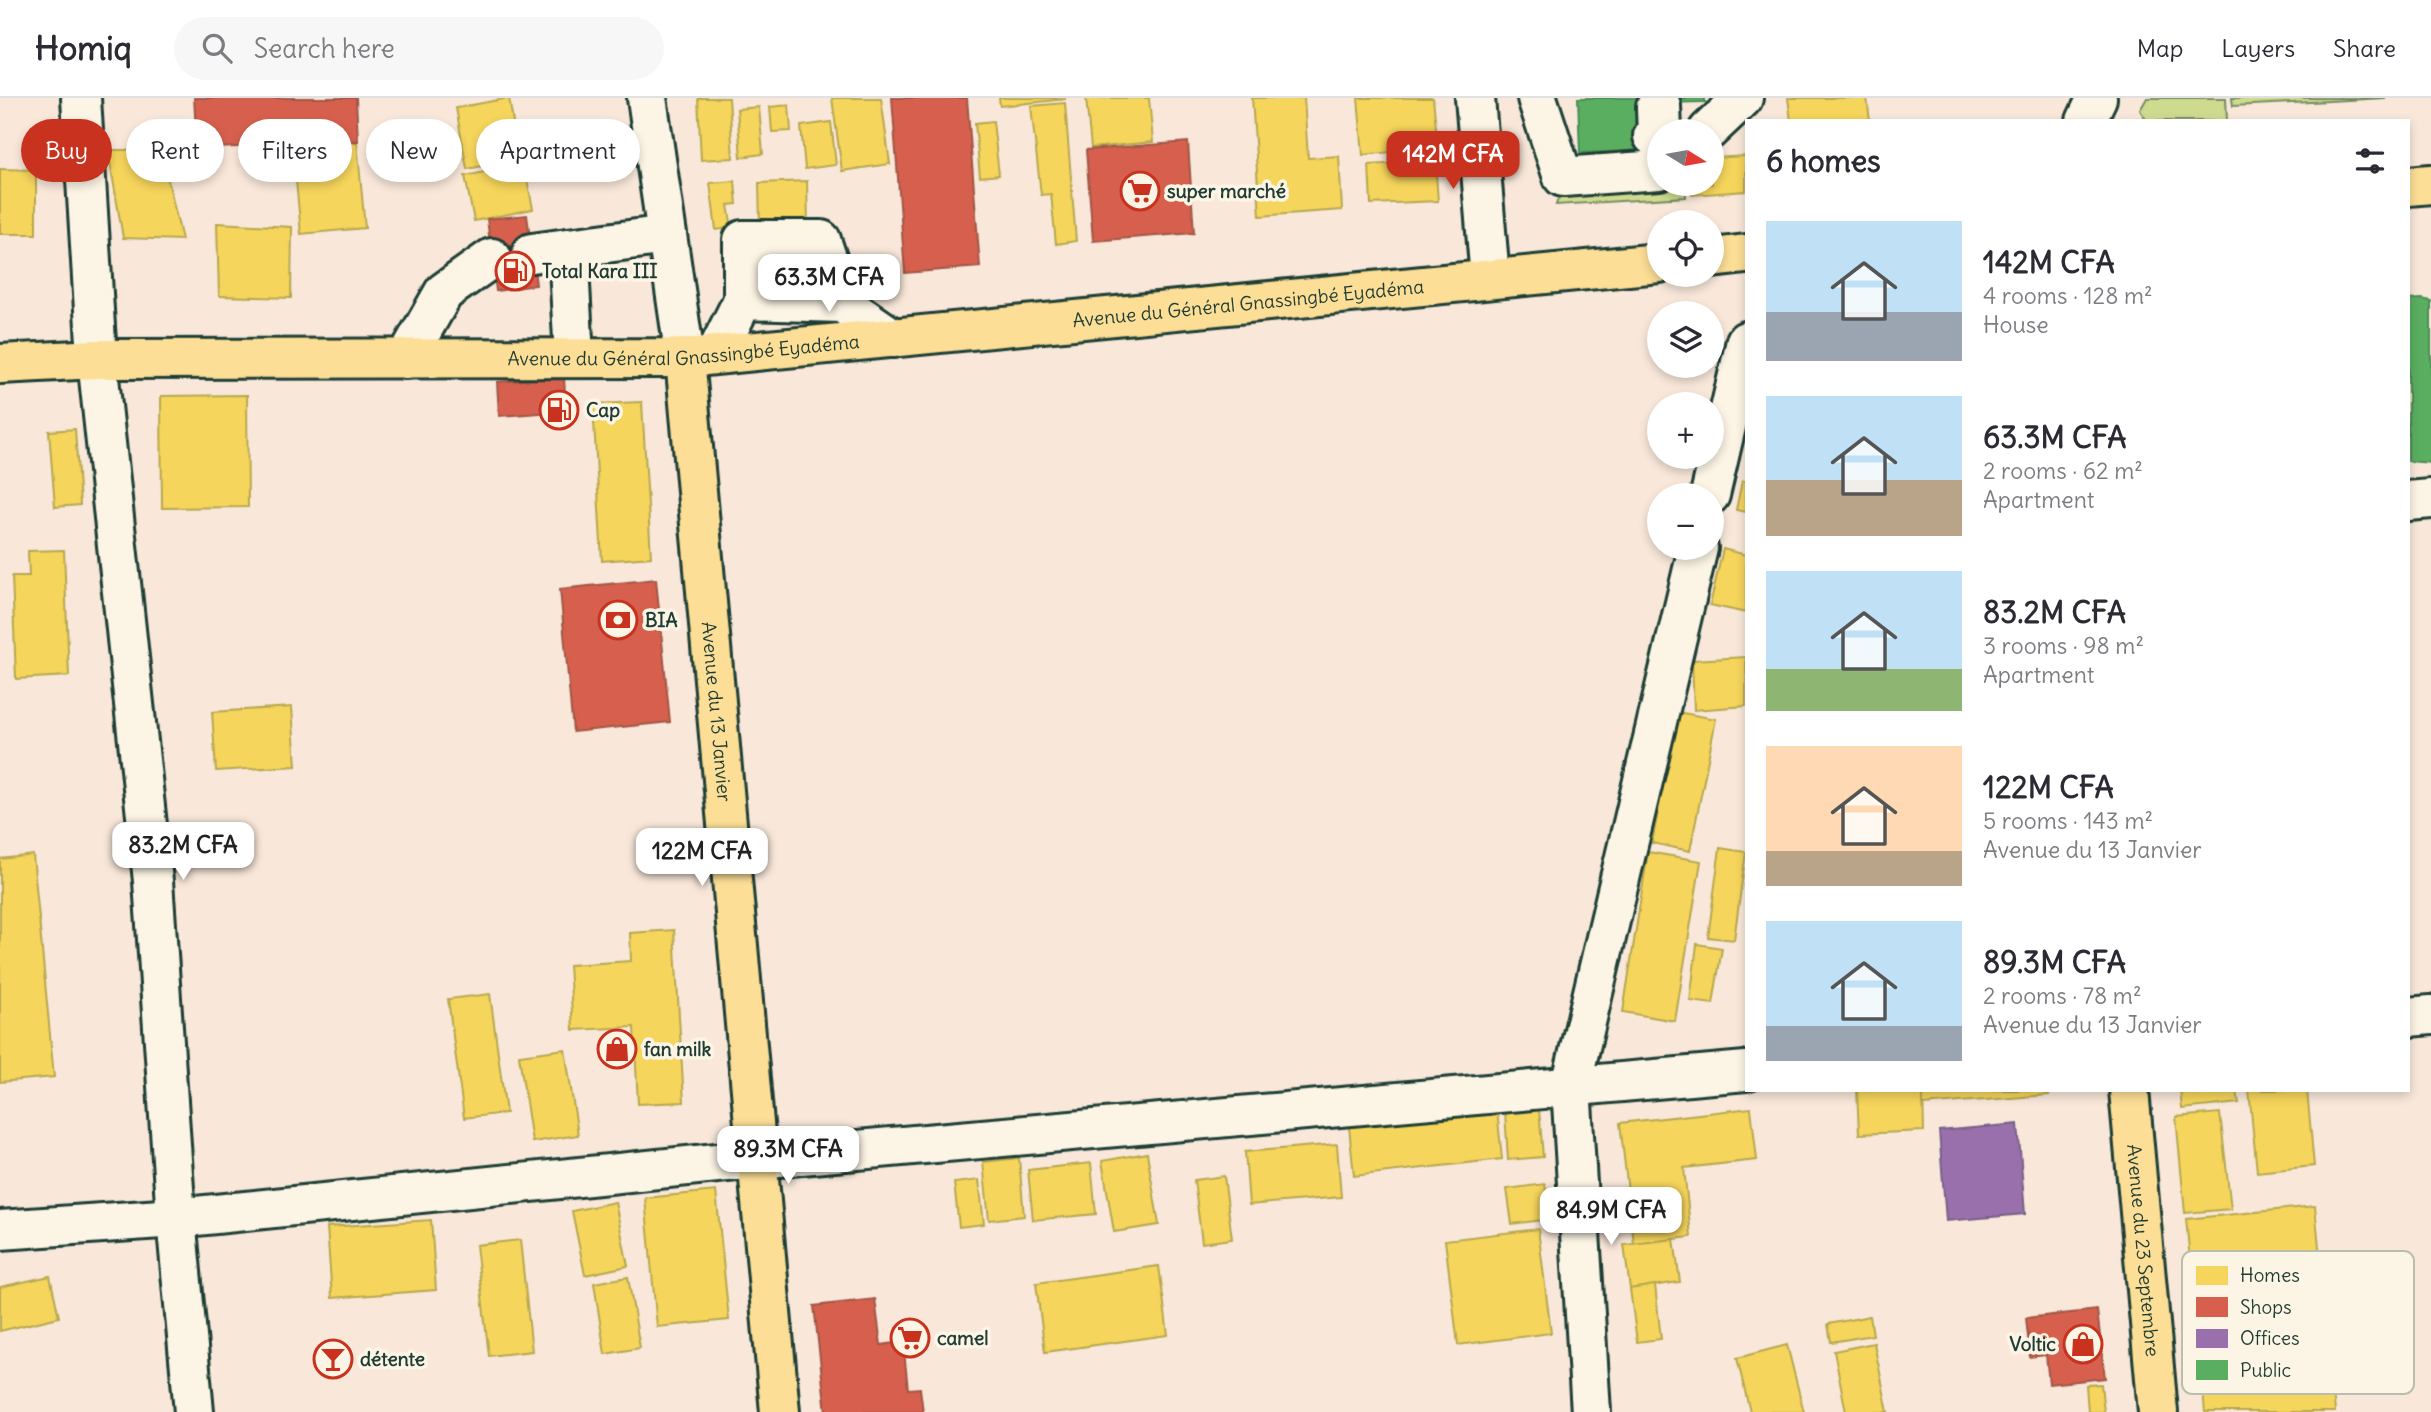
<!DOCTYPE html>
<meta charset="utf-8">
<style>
body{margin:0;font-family:Delius,sans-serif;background:#f7f7f7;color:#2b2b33;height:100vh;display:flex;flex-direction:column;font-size:26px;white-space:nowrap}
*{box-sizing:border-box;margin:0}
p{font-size:23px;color:#7c7c81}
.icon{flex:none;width:38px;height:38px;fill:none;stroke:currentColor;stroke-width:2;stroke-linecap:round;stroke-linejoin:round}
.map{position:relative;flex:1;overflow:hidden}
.sheet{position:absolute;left:1745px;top:21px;width:665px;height:973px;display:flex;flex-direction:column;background:#fff;border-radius:0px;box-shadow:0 4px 10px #0003}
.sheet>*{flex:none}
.banner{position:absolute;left:21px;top:21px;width:665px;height:63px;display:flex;gap:14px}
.needle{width:46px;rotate:101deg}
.buttons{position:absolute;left:1647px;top:21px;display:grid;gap:14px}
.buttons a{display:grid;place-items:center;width:77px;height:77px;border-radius:50%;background:#fff;box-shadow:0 4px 10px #0003;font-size:35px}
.price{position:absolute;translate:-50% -60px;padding:0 16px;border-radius:14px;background:#fff;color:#222;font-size:23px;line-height:46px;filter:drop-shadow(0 2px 4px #0008)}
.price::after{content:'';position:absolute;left:50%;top:42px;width:21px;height:16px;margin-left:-10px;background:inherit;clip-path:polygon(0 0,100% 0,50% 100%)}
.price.on{background:#c8321e;color:#fff}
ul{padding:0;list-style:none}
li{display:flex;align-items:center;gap:21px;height:175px;padding:0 21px}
li span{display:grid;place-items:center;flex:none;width:196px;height:140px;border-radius:0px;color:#555}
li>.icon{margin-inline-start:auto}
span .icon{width:84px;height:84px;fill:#fffc;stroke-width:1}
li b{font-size:30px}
h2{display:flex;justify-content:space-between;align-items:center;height:84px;padding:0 21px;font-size:30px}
.tag{padding:0 24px;border-radius:32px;background:#fff;box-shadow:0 4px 10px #0003;font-size:24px;line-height:63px}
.tag.on{background:#c8321e;color:#fff}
header{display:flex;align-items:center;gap:42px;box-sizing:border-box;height:98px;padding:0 35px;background:#fff;border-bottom:2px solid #e1e1e2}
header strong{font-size:33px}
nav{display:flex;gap:38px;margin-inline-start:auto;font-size:24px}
.search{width:490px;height:63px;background:#f7f7f7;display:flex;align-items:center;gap:18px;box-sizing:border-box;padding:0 24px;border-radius:38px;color:#7c7c81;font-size:26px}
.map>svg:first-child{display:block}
.green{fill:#cedb8f;stroke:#768c62;stroke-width:2}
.homes{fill:#f6d55c;stroke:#b6a750;stroke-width:2}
.shops{fill:#d6604d;stroke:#9f5646;stroke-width:2}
.offices{fill:#9970ab;stroke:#746187;stroke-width:2}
.public{fill:#5aae61;stroke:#488c54;stroke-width:2}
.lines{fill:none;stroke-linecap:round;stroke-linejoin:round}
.minor-casing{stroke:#1f3d34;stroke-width:44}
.major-casing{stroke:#1f3d34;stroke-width:44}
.minor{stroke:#fcf5e5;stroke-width:38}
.major{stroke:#fcde96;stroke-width:38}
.labels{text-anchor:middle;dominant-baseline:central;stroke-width:7;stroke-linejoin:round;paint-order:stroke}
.poi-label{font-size:19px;font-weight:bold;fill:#1f3d34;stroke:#fcf5e5;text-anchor:start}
.street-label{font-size:19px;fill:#1f3d34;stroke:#fcf5e5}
.key{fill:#fcf5e5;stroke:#babeb0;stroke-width:2}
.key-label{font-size:19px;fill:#1f3d34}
</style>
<header>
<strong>Homiq</strong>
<div class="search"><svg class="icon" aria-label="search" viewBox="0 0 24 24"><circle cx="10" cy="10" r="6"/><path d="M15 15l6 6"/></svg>Search here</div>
<nav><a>Map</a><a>Layers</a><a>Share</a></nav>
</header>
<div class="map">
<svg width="2431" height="1314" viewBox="0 0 2431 1314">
<rect width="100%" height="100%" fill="#f9e8da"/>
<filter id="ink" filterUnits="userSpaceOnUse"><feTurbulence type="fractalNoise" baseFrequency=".0143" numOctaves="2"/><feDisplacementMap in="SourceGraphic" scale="14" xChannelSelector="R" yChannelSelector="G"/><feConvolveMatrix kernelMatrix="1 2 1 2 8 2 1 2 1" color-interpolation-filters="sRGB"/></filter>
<g filter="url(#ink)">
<!-- green -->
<g class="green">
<polygon points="2147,0 2226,0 2227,23 2147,23 2140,12"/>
<polygon points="2232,0 2386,0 2233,8"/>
<polygon points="1664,86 1685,86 1686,99 1556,107 1560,95"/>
</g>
<!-- homes -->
<g class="homes">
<polygon points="509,0 519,61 467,71 456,10"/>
<polygon points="698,0 729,0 733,60 701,62"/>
<polygon points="832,0 881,0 890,66 842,73"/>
<polygon points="999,0 1065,0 1065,1 1000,8"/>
<polygon points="1086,0 1149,0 1153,44 1091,50"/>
<polygon points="1252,0 1304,0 1308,60 1339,58 1342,112 1260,118"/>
<polygon points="1358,0 1433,0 1438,49 1363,57"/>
<polygon points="1788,0 1867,0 1870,23 1791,23"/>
<polygon points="1065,5 1076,143 1056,146 1051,96 1041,97 1031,8"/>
<polygon points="789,7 791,33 772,34 770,9"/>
<polygon points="759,9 763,56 741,59 737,11"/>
<polygon points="993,23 999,77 980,79 975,25"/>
<polygon points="831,24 836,67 805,71 801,28"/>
<polygon points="357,44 365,130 301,136 293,51"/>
<polygon points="108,52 161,52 182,142 123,140"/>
<polygon points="1746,58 1746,93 1692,97 1691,86 1712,86 1712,60"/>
<polygon points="1435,63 1438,103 1371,106 1369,67"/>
<polygon points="524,66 533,111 474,123 465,78"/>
<polygon points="0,71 36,72 36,136 0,136"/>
<polygon points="735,83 737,106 728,107 732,130 716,132 710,85"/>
<polygon points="807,83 808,127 760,128 759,85"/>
<polygon points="217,125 292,129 291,200 219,198"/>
<polygon points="247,297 248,409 162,410 161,298"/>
<polygon points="642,304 651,459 602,463 593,306"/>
<polygon points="75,331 80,407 55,409 49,333"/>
<polygon points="1742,383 1746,383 1746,414 1736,412"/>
<polygon points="1723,451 1746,457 1746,515 1710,507"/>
<polygon points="64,452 69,578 16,581 12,478 29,478 28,453"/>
<polygon points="1746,559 1746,608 1694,612 1692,562"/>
<polygon points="292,609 296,668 216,673 212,614"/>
<polygon points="1677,614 1716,621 1690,753 1652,745"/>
<polygon points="1720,750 1746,754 1734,842 1708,839"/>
<polygon points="1648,754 1701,763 1675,923 1623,914"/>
<polygon points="33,757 54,979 0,984 0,761"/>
<polygon points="674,832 684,1004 638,1006 634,929 573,932 569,867 631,863 630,835"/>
<polygon points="1697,846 1722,850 1713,906 1690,903"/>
<polygon points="490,896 506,1015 464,1020 448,901"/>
<polygon points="565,951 578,1037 532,1044 519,957"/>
<polygon points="1857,992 1923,992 1924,1033 1859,1036"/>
<polygon points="1923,992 2048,992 2049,997 1923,1007"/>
<polygon points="2180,992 2237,992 2239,1005 2182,1011"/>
<polygon points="2249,992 2307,992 2314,1068 2257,1074"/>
<polygon points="1751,1010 1757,1062 1684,1070 1691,1139 1634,1146 1620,1025"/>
<polygon points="1539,1011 1543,1059 1508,1062 1505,1013"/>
<polygon points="1497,1012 1502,1061 1354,1078 1349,1029"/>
<polygon points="2220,1015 2231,1111 2185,1115 2176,1019"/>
<polygon points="1337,1046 1341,1099 1249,1107 1245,1054"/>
<polygon points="1147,1055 1159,1127 1114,1134 1102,1063"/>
<polygon points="1019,1060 1024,1118 989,1122 983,1064"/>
<polygon points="1091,1065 1096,1116 1033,1122 1028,1072"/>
<polygon points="1224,1078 1232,1141 1202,1145 1194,1082"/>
<polygon points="979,1082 984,1126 959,1129 954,1085"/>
<polygon points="1545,1086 1550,1121 1512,1126 1507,1091"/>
<polygon points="716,1093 729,1222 657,1229 645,1100"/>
<polygon points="615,1104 628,1168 585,1177 572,1113"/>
<polygon points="2315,1108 2335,1314 2205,1314 2186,1121"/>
<polygon points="431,1122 436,1192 332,1200 327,1129"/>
<polygon points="1538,1131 1551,1235 1458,1247 1445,1142"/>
<polygon points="1674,1141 1680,1184 1630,1191 1624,1147"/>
<polygon points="520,1142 532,1253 489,1258 476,1147"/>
<polygon points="1159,1168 1168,1237 1045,1254 1036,1185"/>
<polygon points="50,1178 59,1219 0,1233 0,1189"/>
<polygon points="628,1179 640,1250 605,1256 594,1185"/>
<polygon points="1655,1187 1661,1241 1637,1244 1630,1191"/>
<polygon points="1870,1218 1873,1237 1831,1244 1828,1226"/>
<polygon points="1874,1245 1888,1314 1846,1314 1834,1253"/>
<polygon points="1787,1247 1804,1314 1750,1314 1737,1260"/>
<polygon points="2101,1286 2104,1314 2088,1314 2086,1287"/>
</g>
<!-- shops -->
<g class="shops">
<polygon points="194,0 356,0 358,43 197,51"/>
<polygon points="892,0 967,0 980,169 905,175"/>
<polygon points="1188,44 1194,135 1093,143 1086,52"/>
<polygon points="527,117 536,187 496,193 487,121"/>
<polygon points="768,146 820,149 817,190 766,187"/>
<polygon points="564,279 566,313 499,318 497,284"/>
<polygon points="656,481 670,624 573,634 560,491"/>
<polygon points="875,1201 881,1247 903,1244 908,1291 920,1290 923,1314 826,1314 814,1208"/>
<polygon points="2097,1212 2105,1280 2049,1286 2046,1257 2030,1259 2026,1220"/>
</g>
<!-- offices -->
<polygon class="offices" points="2018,1026 2025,1116 1946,1123 1939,1033"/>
<!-- public -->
<g class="public">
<polygon points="1578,0 1705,0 1705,4 1662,5 1653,52 1580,55"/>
<polygon points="2422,201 2431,203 2431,365 2408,363 2408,202"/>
</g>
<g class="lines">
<defs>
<g id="minor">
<polyline points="81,0 97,261 153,783 176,1120 194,1314"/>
<polyline points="647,0 685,260"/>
<polyline points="1475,0 1490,181"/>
<polyline points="1537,0 1563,79 1659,72"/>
<polyline points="2086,23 2097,0"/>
<polyline points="1708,33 1743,0"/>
<polyline points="1653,38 1657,38 1656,9 1661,8 1662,33"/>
<polyline points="532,155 568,150"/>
<polyline points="743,202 743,142 821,142 842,205"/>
<polyline points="716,256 743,202 842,205 893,240"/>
<polyline points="574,260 568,150 667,137"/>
<polyline points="406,261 444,194 492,160"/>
<polyline points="1710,397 1746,243"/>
<polyline points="2408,403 2431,401"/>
<polyline points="2408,919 2431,917"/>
<polyline points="0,1132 176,1120 756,1061 1746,973"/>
<polyline points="1591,1314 1571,988 1698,450"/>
</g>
<g id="major">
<polyline points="2408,88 2431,86"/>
<polyline points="1712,160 1746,156"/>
<path id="s1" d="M685,260L780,1314"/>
<path id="s2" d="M0,266L97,261L685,260L1659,165"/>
<path id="s3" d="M2129,992L2158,1314"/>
</g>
</defs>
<!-- minor casing -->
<use href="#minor" class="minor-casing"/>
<!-- major casing -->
<use href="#major" class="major-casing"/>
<!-- minor -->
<use href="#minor" class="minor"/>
<!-- major -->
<use href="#major" class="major"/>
</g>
</g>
<!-- icons -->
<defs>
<symbol id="supermarket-ring" viewBox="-11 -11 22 22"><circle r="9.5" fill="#fcf5e5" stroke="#c8321e" stroke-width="1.5"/><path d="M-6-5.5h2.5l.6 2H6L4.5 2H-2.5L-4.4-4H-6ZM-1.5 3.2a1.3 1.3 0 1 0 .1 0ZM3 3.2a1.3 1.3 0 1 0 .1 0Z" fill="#c8321e"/></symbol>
<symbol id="fuel-ring" viewBox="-11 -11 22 22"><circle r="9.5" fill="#fcf5e5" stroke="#c8321e" stroke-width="1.5"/><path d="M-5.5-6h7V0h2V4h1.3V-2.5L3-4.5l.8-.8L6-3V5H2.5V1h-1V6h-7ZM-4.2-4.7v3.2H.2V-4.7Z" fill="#c8321e"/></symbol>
<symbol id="bank-ring" viewBox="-11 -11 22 22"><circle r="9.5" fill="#fcf5e5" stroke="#c8321e" stroke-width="1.5"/><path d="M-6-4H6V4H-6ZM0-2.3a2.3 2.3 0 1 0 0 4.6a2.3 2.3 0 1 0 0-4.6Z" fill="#c8321e"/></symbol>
<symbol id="shop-ring" viewBox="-11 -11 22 22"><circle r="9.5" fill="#fcf5e5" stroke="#c8321e" stroke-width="1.5"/><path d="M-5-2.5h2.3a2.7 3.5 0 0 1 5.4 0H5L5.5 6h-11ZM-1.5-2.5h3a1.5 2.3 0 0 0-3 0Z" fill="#c8321e"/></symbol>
<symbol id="bar-ring" viewBox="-11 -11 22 22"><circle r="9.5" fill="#fcf5e5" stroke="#c8321e" stroke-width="1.5"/><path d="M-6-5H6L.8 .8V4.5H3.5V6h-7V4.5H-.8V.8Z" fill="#c8321e"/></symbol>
</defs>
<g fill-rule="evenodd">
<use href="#supermarket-ring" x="1118" y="71" width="44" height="44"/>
<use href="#fuel-ring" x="493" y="151" width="44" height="44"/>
<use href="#fuel-ring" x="537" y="290" width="44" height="44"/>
<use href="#bank-ring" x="596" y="500" width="44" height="44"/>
<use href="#shop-ring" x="595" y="929" width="44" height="44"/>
<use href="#supermarket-ring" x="888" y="1218" width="44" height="44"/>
<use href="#shop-ring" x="2061" y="1224" width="44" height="44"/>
<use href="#bar-ring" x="311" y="1239" width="44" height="44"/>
</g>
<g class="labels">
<!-- poi labels -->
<g class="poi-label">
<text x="1167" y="93">super marché</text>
<text x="542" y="173">Total Kara III</text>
<text x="586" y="312">Cap</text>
<text x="645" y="522">BIA</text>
<text x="644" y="951">fan milk</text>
<text x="937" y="1240">camel</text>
<text x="2056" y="1246" text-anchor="end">Voltic</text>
<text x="360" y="1261">détente</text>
</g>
<!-- street labels -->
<g class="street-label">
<text stroke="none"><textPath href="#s2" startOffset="1251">Avenue du Général Gnassingbé Eyadéma</textPath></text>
<text stroke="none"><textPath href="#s2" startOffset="684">Avenue du Général Gnassingbé Eyadéma</textPath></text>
<text stroke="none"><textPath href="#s1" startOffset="355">Avenue du 13 Janvier</textPath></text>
<text stroke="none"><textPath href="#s3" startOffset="161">Avenue du 23 Septembre</textPath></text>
</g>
</g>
<!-- legend -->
<rect x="2182" y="1153" width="232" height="143" rx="10" class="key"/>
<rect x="2196" y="1168" width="32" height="19" fill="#f6d55c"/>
<rect x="2196" y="1199" width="32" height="20" fill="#d6604d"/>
<rect x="2196" y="1231" width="32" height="19" fill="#9970ab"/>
<rect x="2196" y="1262" width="32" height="20" fill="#5aae61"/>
<g class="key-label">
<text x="2240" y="1184">Homes</text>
<text x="2240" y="1216">Shops</text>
<text x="2240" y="1247">Offices</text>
<text x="2240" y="1279">Public</text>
</g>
</svg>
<div class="buttons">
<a><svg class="needle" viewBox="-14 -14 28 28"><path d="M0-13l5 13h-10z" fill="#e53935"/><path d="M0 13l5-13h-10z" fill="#7c7c81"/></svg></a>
<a><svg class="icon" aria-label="locate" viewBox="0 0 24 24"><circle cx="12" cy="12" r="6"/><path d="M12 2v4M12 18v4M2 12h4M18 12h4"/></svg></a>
<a><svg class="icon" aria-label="layers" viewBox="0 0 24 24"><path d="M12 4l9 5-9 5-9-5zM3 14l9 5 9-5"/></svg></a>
<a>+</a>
<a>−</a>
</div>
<b class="price on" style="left:1453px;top:93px">142M CFA</b>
<b class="price" style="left:829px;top:216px">63.3M CFA</b>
<b class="price" style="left:183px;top:784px">83.2M CFA</b>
<b class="price" style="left:702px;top:790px">122M CFA</b>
<b class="price" style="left:788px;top:1088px">89.3M CFA</b>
<b class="price" style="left:1611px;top:1149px">84.9M CFA</b>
<div class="banner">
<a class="tag on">Buy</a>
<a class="tag">Rent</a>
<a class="tag">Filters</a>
<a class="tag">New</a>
<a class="tag">Apartment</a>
</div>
<section class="sheet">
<h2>6 homes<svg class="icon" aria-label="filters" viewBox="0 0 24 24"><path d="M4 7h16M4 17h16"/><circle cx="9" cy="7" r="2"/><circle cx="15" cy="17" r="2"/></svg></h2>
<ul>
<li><span style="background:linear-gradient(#bfe0f5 65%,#9aa5b1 0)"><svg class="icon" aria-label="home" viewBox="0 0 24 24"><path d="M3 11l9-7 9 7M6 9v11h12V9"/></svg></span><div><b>142M CFA</b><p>4 rooms · 128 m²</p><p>House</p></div></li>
<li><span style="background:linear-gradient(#bfe0f5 60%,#b9a48a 0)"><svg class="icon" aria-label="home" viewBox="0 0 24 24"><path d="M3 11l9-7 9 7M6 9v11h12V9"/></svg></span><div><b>63.3M CFA</b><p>2 rooms · 62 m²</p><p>Apartment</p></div></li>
<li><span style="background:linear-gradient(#bfe0f5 70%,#8fb573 0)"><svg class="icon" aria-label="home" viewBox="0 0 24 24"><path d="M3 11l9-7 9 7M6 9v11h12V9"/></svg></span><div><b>83.2M CFA</b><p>3 rooms · 98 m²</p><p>Apartment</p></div></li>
<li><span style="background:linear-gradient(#ffd9b3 75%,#b9a48a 0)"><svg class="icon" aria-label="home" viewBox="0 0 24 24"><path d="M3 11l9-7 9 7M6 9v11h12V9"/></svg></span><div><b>122M CFA</b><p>5 rooms · 143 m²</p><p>Avenue du 13 Janvier</p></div></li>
<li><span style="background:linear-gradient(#bfe0f5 75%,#9aa5b1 0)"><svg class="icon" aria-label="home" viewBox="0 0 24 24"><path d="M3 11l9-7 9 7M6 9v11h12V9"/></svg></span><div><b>89.3M CFA</b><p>2 rooms · 78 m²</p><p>Avenue du 13 Janvier</p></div></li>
</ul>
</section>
</div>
